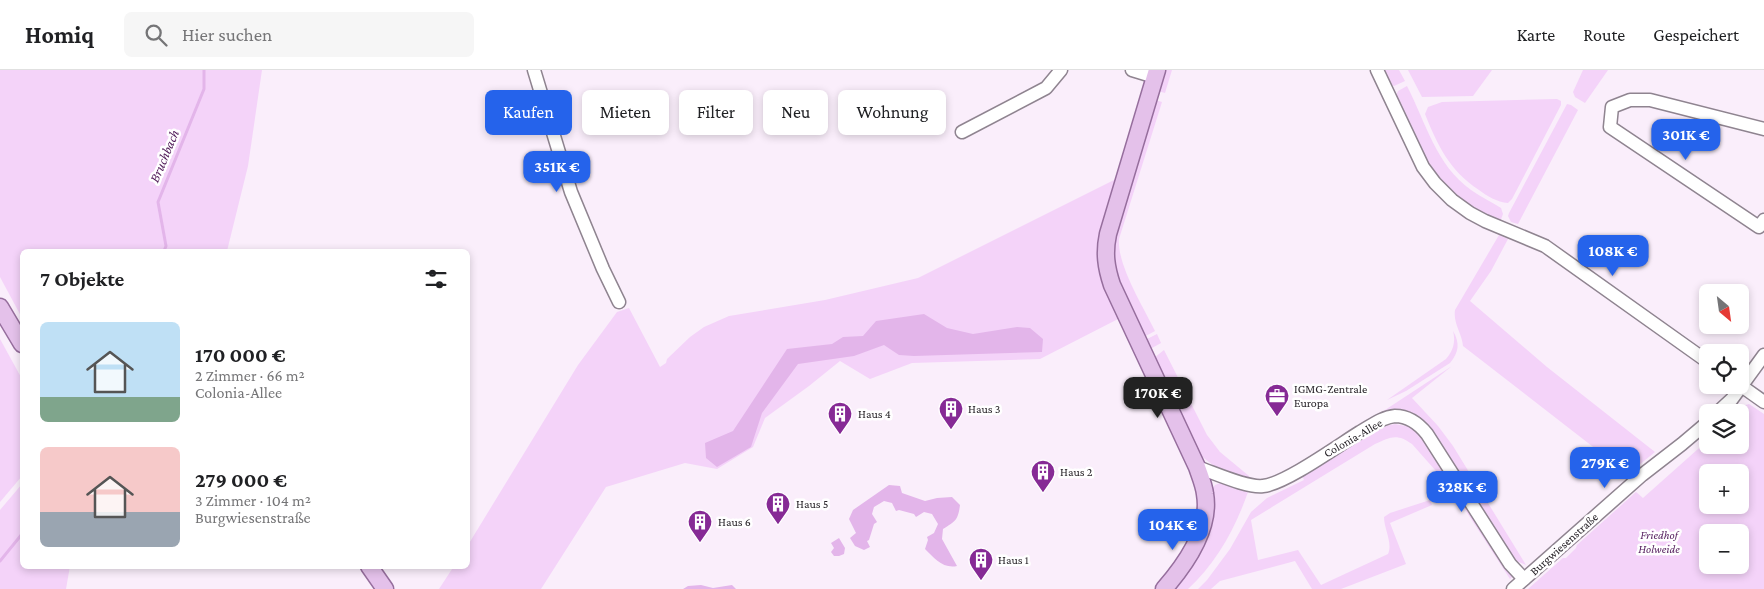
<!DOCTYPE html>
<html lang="de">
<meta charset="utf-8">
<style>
body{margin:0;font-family:"Crimson Pro",serif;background:#f6f6f6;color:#202124;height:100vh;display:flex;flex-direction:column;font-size:19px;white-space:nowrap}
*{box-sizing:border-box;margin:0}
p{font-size:16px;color:#757577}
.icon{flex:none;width:28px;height:28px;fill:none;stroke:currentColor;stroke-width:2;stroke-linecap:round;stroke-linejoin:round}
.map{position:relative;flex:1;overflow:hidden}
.sheet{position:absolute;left:20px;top:179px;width:450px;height:320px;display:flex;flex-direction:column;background:#fff;border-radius:8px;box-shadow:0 2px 8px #0003}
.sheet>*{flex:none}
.top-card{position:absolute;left:485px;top:20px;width:475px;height:45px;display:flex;gap:10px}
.needle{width:32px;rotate:151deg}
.controls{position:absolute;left:1699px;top:214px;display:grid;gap:10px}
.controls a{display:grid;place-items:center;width:50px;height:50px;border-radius:8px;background:#fff;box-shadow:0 2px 8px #0003;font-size:25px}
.price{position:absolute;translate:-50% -42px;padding:0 11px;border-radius:10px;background:#2563eb;color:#fff;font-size:16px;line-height:32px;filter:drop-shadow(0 1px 2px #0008)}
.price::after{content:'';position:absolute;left:50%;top:30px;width:15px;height:11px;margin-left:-8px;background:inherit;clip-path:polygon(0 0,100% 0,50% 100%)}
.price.selected{background:#222;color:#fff}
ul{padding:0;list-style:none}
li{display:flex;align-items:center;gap:15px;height:125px;padding:0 20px}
li span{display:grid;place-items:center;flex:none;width:140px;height:100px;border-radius:8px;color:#555}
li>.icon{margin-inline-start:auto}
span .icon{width:60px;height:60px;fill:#fffc;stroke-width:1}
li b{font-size:21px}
h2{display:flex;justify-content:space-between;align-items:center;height:60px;padding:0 20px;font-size:21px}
.chip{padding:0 18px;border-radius:8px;background:#fff;box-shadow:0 2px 8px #0003;font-size:18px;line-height:45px}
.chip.selected{background:#2563eb;color:#fff}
header{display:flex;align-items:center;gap:30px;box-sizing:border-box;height:70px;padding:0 25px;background:#fff;border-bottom:1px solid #e0e0e0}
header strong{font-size:24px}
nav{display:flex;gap:28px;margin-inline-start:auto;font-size:18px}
.search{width:350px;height:45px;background:#f6f6f6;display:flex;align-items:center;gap:12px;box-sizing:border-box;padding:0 18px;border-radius:8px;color:#757577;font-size:19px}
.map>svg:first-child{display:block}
.green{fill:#f4d3f9;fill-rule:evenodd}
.water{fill:#e3b5ea}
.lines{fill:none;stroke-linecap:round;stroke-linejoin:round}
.stream{stroke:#e3b5ea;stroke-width:3}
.minor-casing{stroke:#8f8490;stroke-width:15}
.major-casing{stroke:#966e9d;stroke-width:19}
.minor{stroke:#fff;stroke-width:12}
.major{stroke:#e4c1ea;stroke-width:16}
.labels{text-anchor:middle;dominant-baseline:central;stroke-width:5;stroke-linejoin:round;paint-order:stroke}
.poi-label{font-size:12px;fill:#272328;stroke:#fff;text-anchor:start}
.street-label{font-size:12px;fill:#272328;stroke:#fff}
.park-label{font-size:12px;font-style:italic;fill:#592362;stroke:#fff}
.water-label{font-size:14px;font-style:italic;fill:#4f1957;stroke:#fff}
</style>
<header>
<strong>Homiq</strong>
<div class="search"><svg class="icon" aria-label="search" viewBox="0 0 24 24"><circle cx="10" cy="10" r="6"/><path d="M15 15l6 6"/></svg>Hier suchen</div>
<nav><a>Karte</a><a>Route</a><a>Gespeichert</a></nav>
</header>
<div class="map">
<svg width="1764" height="519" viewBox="0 0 1764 519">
<rect width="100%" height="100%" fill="#faeefb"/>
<!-- green -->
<g class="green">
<polygon points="0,0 262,0 248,96 227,181 22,181 22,248 0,207"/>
<polygon points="1165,0 1172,0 1165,23 1158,21"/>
<polygon points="1383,0 1399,0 1405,11 1394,16 1390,14"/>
<polygon points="1408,0 1492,0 1473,26 1422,27"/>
<polygon points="1583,0 1608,0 1585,33 1575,27 1573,22"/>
<path d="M1407,16C1426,53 1436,95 1471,120C1481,127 1492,132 1501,138L1503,144L1500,152L1487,147L1459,129L1430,99L1396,26L1398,21Z"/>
<path d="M1557,29L1561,31V35L1512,129L1508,133C1497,132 1487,126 1479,120C1449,100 1438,76 1425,44L1428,37L1442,32Z"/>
<path d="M1155,30L1162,32L1119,169C1117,195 1143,236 1155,261L1142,268L1117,216L1110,177Z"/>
<polygon points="1567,34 1571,35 1578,40 1518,154 1511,152 1508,146 1509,143"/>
<polygon points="1118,108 1098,192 1120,248 1040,289 912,293 870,309 840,291 809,316 765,348 753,377 717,399 685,393 606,417 541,519 439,519 454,496 468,496 468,475 578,295 617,242 629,238 660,297 666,293 667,289 690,267 704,257 729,246 825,230 918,208"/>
<path d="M1499,165L1508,169L1491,201L1470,231L1547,297L1655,382L1628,404L1463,276C1462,263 1453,254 1455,240Z"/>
<path d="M1453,261C1460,273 1459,282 1450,293L1406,321L1387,330L1446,289C1453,281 1456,272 1453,261Z"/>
<polygon points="1157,264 1161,273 1152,278 1148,277 1143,271"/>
<polygon points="0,269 22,309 22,406 0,432"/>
<polygon points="1164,280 1207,365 1220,382 1249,406 1251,412 1214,396 1200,385 1154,288"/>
<path d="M1452,296L1412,328L1438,356L1453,376L1526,495L1514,490L1426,352C1412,340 1400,338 1382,342Z"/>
<path d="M1749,334L1764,344V519H1528L1563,488H1566L1576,478L1577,475L1636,422L1643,428L1707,371L1708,375H1740V342H1735L1743,336ZM1708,402H1740V435H1708ZM1708,462H1740V495H1708Z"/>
<path d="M1395,354L1411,357L1423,366L1513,506L1510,509L1451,418L1412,374C1397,363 1390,367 1375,374L1251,450L1258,490L1298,480L1321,515L1388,484C1393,473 1384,459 1384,447L1390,443L1430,430L1432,435L1390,453L1406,494L1341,519H1312L1295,491L1220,511L1211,519H1198L1207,510L1230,479L1251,442L1267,428L1304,410L1302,405C1325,390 1369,357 1395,354Z"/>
<path d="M1223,412L1248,422C1235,459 1217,492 1188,519H1175L1193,495L1202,476L1211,421L1215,415Z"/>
<polygon points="22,414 22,496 70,496 66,519 0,519 0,440"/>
</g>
<!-- water -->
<g class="water">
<polygon points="924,244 947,258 973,264 1017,257 1030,258 1043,269 1042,282 914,286 899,285 884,275 854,286 798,294 762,343 751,377 717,397 706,388 705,373 733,361 787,279 832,274 843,267 863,266 876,251"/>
<path d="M889,415L900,416L902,423L925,431L937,428L952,427L960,435C958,450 956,451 943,459L942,469L957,496C943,499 934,488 925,479L928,470L927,467L934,463L938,454L932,444L924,442L916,447L914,444L899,440L896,441L892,433L884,431L874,437L872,444L877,452L874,454L869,470L867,471L870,477L864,480L855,476L850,468L856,463L849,449L853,440Z"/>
<polygon points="839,468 845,478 844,484 839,486 834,486 831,482 834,478 831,473"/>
<polygon points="701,515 713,518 732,515 736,519 683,519 688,516"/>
</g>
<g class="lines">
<!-- stream -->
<g class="stream">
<polyline points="164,181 166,176 158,132 204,19 204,0"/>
<polyline points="0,491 22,464"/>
</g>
<defs>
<g id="minor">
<polyline points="534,0 571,122 603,199 619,232"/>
<polyline points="1132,0 1155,7"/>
<polyline points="1377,0 1423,97 1435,113 1452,130 1470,143 1485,151 1545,176 1708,292"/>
<polyline points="1764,59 1650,30 1630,30 1612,37 1610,57 1759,157 1764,150"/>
<polyline points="962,62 1046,18 1061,0"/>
<polyline points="1740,315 1764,332"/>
<polyline points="1718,342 1732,329 1764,285"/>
<path d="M1197,397C1215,403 1247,418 1263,416C1285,414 1339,375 1360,362C1371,356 1382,347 1395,346C1409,346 1419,354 1427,364L1510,494L1524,509"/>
<polyline points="1513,519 1642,405 1682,374 1708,352"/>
</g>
<g id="major">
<path d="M1157,0L1108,164C1104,183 1106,197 1112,215L1197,397C1200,406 1204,415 1205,424C1211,458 1185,495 1164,519"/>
<polyline points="0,237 22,274"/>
<polyline points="369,496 385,519"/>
</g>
</defs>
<!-- minor casing -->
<use href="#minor" class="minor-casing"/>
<!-- major casing -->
<use href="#major" class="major-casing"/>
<!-- minor -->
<use href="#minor" class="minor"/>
<!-- major -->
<use href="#major" class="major"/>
</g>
<!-- icons -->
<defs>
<symbol id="office-pin" viewBox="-11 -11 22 30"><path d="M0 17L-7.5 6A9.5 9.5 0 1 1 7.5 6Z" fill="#862a95" stroke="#fff"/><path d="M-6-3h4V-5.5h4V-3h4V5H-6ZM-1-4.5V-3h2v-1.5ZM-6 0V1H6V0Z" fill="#fff"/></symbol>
<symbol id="building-pin" viewBox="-11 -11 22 30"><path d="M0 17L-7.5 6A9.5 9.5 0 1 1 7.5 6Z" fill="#862a95" stroke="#fff"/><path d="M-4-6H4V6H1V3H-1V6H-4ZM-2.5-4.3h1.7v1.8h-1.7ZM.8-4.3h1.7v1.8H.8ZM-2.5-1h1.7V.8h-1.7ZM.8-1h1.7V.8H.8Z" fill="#fff"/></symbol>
</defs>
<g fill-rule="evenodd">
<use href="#office-pin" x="1263" y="312" width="28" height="38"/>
<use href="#building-pin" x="937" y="325" width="28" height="38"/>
<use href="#building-pin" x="826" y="330" width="28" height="38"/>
<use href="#building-pin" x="1029" y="388" width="28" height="38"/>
<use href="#building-pin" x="764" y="420" width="28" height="38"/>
<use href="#building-pin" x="686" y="438" width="28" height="38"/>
<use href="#building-pin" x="967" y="476" width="28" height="38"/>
</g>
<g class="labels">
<!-- poi labels -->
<g class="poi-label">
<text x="1294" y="319">IGMG-Zentrale<tspan x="1294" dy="14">Europa</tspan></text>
<text x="968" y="339">Haus 3</text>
<text x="858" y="344">Haus 4</text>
<text x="1060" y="402">Haus 2</text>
<text x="796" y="434">Haus 5</text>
<text x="718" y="452">Haus 6</text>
<text x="998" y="490">Haus 1</text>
</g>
<!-- street labels -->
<g class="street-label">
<text transform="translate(1353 368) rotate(-30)">Colonia-Allee</text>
<text transform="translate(1564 474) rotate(-42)">Burgwiesenstraße</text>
</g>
<!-- park labels -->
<g class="park-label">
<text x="1659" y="465">Friedhof<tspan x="1659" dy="14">Holweide</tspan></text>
</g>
<!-- water labels -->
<g class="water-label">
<text transform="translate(164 86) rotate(-67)">Bruchbach</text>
</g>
</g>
</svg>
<div class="controls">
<a><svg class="needle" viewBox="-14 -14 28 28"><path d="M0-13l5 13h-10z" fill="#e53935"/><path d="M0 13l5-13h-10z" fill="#757577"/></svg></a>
<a><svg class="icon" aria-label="locate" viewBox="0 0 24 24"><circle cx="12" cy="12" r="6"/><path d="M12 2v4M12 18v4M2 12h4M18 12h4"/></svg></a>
<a><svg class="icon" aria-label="layers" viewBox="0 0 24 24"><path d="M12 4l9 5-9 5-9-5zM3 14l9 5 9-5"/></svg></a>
<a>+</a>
<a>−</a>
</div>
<b class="price" style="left:1686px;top:91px">301K €</b>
<b class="price" style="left:557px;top:123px">351K €</b>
<b class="price" style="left:1613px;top:207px">108K €</b>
<b class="price selected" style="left:1158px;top:349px">170K €</b>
<b class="price" style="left:1605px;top:419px">279K €</b>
<b class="price" style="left:1462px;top:443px">328K €</b>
<b class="price" style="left:1173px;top:481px">104K €</b>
<div class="top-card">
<a class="chip selected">Kaufen</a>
<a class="chip">Mieten</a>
<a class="chip">Filter</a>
<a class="chip">Neu</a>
<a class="chip">Wohnung</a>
</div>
<section class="sheet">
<h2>7 Objekte<svg class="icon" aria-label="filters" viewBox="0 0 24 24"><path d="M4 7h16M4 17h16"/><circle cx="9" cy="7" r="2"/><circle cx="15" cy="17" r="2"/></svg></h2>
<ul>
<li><span style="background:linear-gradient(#bfe0f5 75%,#7fa58c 0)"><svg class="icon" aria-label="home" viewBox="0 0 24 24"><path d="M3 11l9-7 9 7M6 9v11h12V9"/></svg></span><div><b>170 000 €</b><p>2 Zimmer · 66 m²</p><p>Colonia-Allee</p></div></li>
<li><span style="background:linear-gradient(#f6c9c9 65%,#9aa5b1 0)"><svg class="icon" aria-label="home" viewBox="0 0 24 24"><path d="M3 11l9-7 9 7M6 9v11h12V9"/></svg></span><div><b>279 000 €</b><p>3 Zimmer · 104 m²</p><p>Burgwiesenstraße</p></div></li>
</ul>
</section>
</div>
